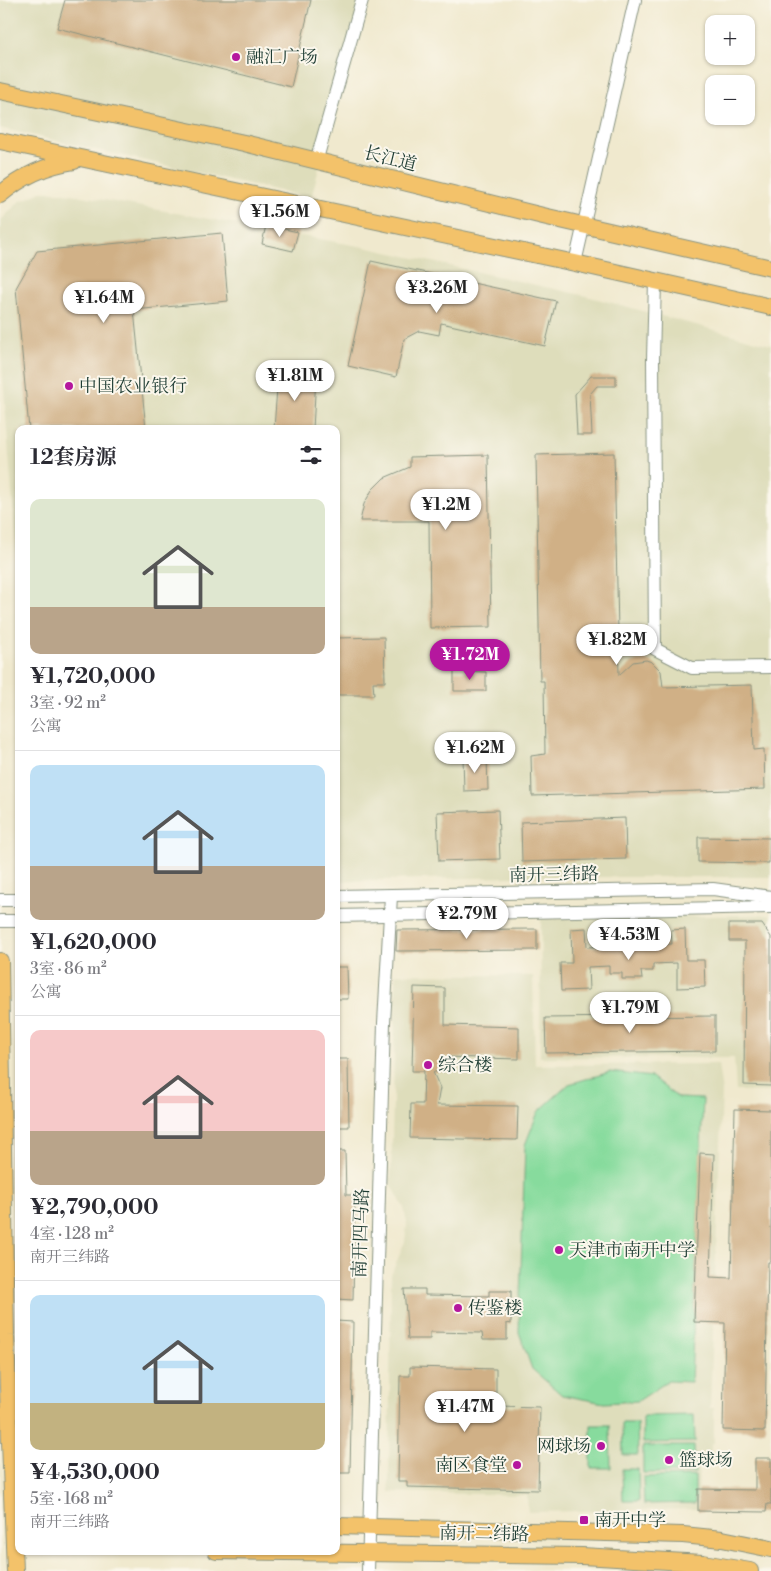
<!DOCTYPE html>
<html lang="zh">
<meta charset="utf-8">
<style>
body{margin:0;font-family:"Libre Bodoni","Noto Serif SC",serif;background:#f7f7f7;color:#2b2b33;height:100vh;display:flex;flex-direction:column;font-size:19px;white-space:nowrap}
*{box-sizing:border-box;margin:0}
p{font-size:16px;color:#7c7c81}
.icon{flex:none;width:28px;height:28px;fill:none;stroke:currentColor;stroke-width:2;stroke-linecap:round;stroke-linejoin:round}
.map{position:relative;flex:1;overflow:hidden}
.sheet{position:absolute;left:15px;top:425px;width:325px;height:1130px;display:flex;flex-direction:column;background:#fff;border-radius:10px;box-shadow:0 1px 4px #0004}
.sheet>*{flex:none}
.controls{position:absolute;left:705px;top:15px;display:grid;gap:10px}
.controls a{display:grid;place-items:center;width:50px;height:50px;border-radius:10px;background:#fff;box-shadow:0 1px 4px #0004;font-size:25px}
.price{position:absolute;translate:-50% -42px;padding:0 11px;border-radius:18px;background:#fff;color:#222;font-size:16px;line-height:32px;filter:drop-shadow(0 1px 2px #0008)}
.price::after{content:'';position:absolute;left:50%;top:30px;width:15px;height:11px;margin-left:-8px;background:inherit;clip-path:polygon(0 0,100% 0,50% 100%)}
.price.selected{background:#b5179e;color:#fff}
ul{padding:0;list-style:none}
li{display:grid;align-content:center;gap:10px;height:265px;padding:0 15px}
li+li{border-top:1px solid #e1e1e2}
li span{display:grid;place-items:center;height:155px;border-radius:10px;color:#555}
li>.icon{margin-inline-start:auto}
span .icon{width:90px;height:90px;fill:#fffc;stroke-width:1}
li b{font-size:21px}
h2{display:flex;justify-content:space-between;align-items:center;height:60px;padding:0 15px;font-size:21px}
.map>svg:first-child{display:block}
.built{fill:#deddbb}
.green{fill:#87db9d;stroke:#538c68}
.building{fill:#d0b086}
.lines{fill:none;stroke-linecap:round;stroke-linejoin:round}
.minor-casing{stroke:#889381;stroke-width:14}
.major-casing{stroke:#889381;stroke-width:18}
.minor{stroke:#fff;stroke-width:12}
.major{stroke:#f3c26a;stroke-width:16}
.poi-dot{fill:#b5179e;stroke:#fbf7ec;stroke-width:2}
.labels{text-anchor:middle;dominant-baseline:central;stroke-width:4;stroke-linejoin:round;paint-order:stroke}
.poi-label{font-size:18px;fill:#1f3d34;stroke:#fbf7ec;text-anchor:start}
.street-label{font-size:18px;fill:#1f3d34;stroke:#fbf7ec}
</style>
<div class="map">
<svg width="771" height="1571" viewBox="0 0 771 1571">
<rect width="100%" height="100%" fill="#fbf7ec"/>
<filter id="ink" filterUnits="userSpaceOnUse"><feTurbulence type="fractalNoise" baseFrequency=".02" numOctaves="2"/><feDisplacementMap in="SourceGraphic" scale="10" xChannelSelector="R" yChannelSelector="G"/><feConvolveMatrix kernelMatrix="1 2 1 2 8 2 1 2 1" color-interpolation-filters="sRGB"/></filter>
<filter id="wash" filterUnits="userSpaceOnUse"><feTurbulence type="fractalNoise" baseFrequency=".0096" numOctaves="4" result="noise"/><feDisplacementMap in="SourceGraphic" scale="20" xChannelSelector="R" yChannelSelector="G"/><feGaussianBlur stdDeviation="1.12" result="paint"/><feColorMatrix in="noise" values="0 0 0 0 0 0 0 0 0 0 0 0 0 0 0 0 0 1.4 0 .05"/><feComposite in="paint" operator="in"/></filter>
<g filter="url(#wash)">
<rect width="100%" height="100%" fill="#f0e9ce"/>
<!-- built -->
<g class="built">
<polygon points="0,0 364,0 311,198 0,128"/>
<polygon points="41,192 59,192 364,247 586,296 771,345 771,877 509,877 336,881 336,429 19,429 19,585 0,338 0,221 19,202"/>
<polygon points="771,915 771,1092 736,1091 734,1058 540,1057 541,919"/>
<polygon points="396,974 533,976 535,1065 718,1064 722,1092 710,1408 714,1408 714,1443 711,1443 711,1456 699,1457 698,1509 528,1512 527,1495 389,1492 391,1275 405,1242 407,1225 404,1208 391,1183"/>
</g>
<!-- green -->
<g class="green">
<polygon points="610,1072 652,1077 678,1098 703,1099 691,1382 668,1381 638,1401 604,1403 562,1395 532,1369 519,1332 525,1145 538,1112 569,1084"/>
<polygon points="694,1415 695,1442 643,1443 643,1416"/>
<polygon points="622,1423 637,1423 638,1455 623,1455"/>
<polygon points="591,1425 610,1425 611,1468 591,1468"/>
<polygon points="643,1446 694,1446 695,1473 643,1473"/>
<polygon points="622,1469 638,1469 639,1501 623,1501"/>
<polygon points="695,1476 695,1503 644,1504 643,1477"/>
</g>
<g id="blocks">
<!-- building -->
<g class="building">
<polygon points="65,0 311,0 291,87 57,28"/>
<polygon points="266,225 298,232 293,251 262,244"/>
<polygon points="222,233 228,301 134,310 146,429 29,429 16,288 37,251"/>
<polygon points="371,261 556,301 545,346 441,323 439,335 419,331 404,339 396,377 348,366"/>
<polygon points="278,374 316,377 313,429 274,429"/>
<polygon points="591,376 616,376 616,386 597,386 590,394 592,435 577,435 575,394"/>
<polygon points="614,453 619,675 633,662 646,660 652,662 661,671 663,687 752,685 754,750 764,749 765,789 532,796 531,756 545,754 544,681 540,681 536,455"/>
<polygon points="488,455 491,627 430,628 429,521 360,521 364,504 372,490 384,478 410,467 410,457"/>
<polygon points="384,637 385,682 373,682 374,695 336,695 336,638"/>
<polygon points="454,671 486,672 486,691 454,691"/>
<polygon points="463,757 487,757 488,790 464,791"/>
<polygon points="498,810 500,859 439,861 437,812"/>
<polygon points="625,818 626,859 522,862 521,822"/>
<polygon points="698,837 770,838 769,863 698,862"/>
<polygon points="729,924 762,924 771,937 771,1086 744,1085 745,941 729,941"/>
<polygon points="586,928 587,947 672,944 671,930 685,929 686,960 704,960 705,987 677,988 677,963 653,964 653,971 641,971 642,979 622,979 622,973 609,973 609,966 588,967 589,990 561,991 560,963 572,963 571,929"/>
<polygon points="537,929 537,950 396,951 397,930"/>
<polygon points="336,967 347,967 348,999 336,999"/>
<polygon points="414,987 445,988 445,1025 519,1027 519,1059 444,1057 444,1072 433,1072 440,1088 437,1105 518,1106 517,1140 410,1138 411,1104 423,1104 424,1071 412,1071"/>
<polygon points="715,1016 715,1051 546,1053 545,1018"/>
<polygon points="336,1059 348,1059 349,1127 336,1127"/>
<polygon points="735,1109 771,1110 771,1262 768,1262 765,1431 723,1430 725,1323 694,1322 700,1153 714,1154 710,1277 731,1278"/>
<polygon points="336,1151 345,1151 346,1195 355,1195 353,1300 336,1299"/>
<polygon points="404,1289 425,1289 425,1295 489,1296 489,1291 511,1291 511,1324 507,1323 507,1340 483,1340 482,1333 430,1332 430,1339 408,1339"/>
<polygon points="336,1321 353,1322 350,1473 336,1473"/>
<polygon points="410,1367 496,1369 496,1406 540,1407 538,1490 407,1487 407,1481 398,1481 400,1376 410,1376"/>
<polygon points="755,1458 771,1458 771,1504 767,1504 766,1512 698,1511 698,1489 755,1490"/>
</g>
</g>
</g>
<g filter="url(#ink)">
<use href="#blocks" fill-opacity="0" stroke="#889381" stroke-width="1"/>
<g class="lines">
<defs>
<g id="minor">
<polyline points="316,162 362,0"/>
<polyline points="575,263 635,0"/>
<polyline points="655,281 653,359 655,649 692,668 771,667"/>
<polyline points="336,896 713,889 771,897"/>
<polyline points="0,900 19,900"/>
<polyline points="336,916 771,907"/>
<polyline points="0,921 19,921"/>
<polyline points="368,1571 384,1023 391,896"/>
</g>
<g id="major">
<polyline points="0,91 244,143 543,216 771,268"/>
<polyline points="0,141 575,263 771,307"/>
<path d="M0,195C22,176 46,165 74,161"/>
<polyline points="0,961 6,1336 15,1571"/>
<polyline points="336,1526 683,1535 722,1539 771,1549"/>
<polyline points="216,1551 582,1556 703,1563 750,1571"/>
</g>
</defs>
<!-- minor casing -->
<use href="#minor" class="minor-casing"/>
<!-- major casing -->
<use href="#major" class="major-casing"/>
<!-- minor -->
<use href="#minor" class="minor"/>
<!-- major -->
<use href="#major" class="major"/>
</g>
</g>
<!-- markers -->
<g class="poi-dot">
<circle cx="236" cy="57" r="5"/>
<circle cx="69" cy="386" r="5"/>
<circle cx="428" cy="1065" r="5"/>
<circle cx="559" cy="1250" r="5"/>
<circle cx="458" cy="1308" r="5"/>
<circle cx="601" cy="1446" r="5"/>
<circle cx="669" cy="1460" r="5"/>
<circle cx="517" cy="1465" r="5"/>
<rect x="579" y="1515" width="10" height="10" rx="2.5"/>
</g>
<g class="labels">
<!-- poi labels -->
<g class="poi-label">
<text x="246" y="57">融汇广场</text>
<text x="79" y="386">中国农业银行</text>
<text x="438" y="1065">综合楼</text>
<text x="569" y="1250">天津市南开中学</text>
<text x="468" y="1308">传鉴楼</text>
<text x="591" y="1446" text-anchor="end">网球场</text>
<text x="679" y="1460">篮球场</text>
<text x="507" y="1465" text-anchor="end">南区食堂</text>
<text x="594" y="1520">南开中学</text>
</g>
<!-- street labels -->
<g class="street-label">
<text transform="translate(390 159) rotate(14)">长江道</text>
<text transform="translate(554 875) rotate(-1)">南开三纬路</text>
<text transform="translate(361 1233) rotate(-88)">南开四马路</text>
<text transform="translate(484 1534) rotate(1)">南开二纬路</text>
</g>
</g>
</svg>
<div class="controls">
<a>+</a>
<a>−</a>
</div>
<b class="price" style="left:280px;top:238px">¥1.56M</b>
<b class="price" style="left:437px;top:314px">¥3.26M</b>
<b class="price" style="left:104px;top:324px">¥1.64M</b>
<b class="price" style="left:295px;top:402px">¥1.81M</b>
<b class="price" style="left:446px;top:531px">¥1.2M</b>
<b class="price" style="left:617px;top:666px">¥1.82M</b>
<b class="price selected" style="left:470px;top:681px">¥1.72M</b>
<b class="price" style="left:475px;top:774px">¥1.62M</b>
<b class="price" style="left:467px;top:940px">¥2.79M</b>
<b class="price" style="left:629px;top:961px">¥4.53M</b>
<b class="price" style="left:630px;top:1034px">¥1.79M</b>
<b class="price" style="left:465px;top:1433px">¥1.47M</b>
<section class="sheet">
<h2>12套房源<svg class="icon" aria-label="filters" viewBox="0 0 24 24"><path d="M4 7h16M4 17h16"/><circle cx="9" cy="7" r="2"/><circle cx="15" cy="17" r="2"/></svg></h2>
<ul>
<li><span style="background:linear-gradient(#dfe7d0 70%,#b9a48a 0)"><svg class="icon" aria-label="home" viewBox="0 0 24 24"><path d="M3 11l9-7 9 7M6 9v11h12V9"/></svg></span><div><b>¥1,720,000</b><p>3室 · 92 m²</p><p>公寓</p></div></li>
<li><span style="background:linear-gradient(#bfe0f5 65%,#b9a48a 0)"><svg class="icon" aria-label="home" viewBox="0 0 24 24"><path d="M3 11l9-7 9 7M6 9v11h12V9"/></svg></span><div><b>¥1,620,000</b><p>3室 · 86 m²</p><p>公寓</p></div></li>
<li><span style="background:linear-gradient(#f6c9c9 65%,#b9a48a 0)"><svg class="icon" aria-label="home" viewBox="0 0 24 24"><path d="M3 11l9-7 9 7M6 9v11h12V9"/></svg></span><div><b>¥2,790,000</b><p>4室 · 128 m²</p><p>南开三纬路</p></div></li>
<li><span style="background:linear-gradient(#bfe0f5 70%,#c2b280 0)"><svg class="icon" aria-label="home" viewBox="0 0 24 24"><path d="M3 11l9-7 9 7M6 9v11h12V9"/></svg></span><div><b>¥4,530,000</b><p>5室 · 168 m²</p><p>南开三纬路</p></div></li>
</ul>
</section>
</div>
